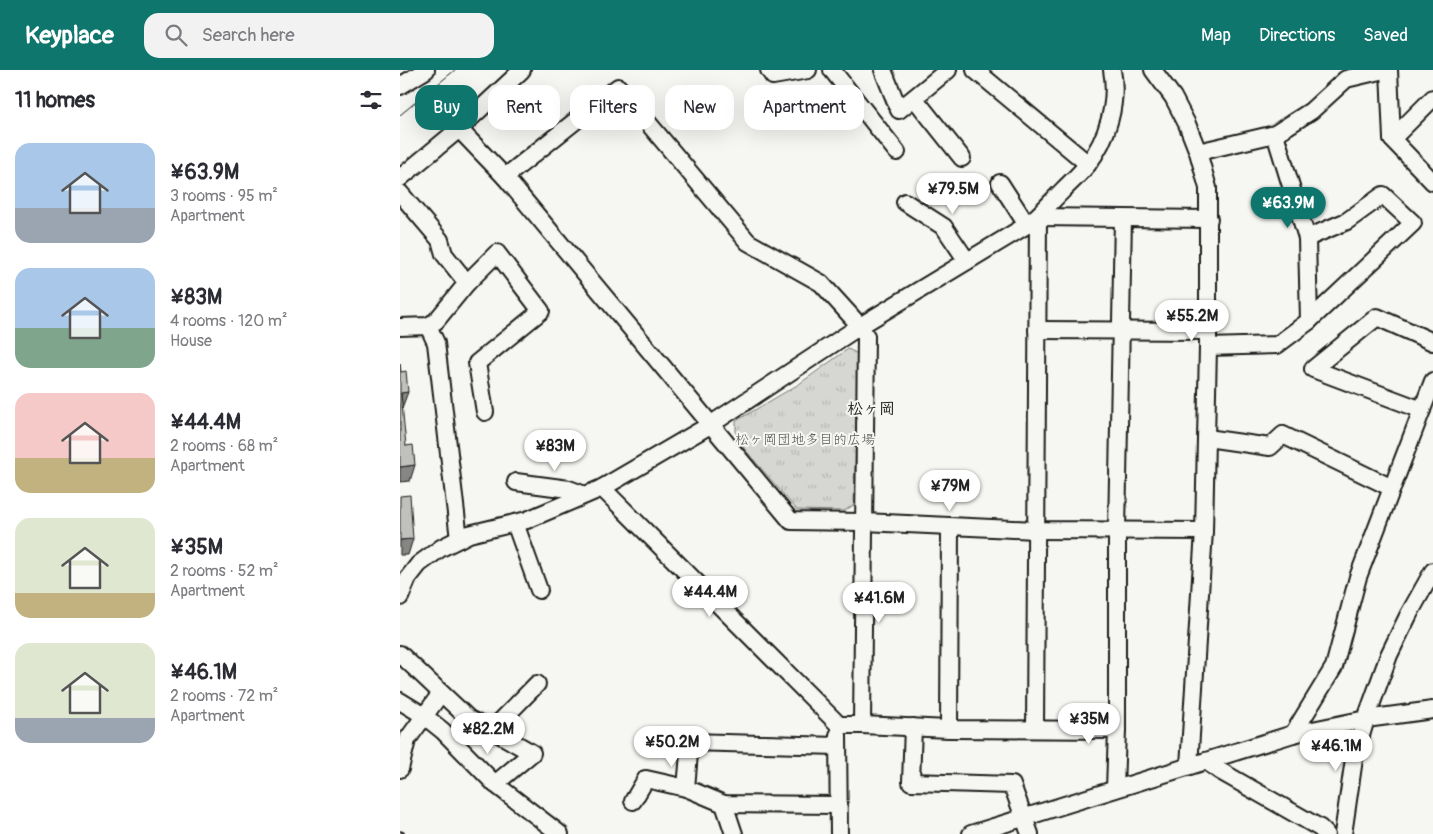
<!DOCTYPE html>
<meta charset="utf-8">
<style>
body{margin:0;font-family:Pangolin,"Klee One",sans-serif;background:#f2f2f3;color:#2b2b33;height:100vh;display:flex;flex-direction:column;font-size:19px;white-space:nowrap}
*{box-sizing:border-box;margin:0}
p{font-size:16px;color:#7c7c81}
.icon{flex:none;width:28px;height:28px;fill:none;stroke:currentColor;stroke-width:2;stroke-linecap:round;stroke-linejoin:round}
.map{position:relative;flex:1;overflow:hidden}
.side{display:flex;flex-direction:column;background:#fff;width:400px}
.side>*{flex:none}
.top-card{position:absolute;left:15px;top:15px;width:475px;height:45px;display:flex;gap:10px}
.price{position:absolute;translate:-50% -42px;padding:0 11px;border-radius:18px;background:#fff;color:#222;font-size:16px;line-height:32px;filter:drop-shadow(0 1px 2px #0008)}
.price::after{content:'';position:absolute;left:50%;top:30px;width:15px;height:11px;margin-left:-8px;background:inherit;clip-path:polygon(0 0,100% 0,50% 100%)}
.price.selected{background:#0f766e;color:#fff}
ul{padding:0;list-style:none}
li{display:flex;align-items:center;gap:15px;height:125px;padding:0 15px}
li span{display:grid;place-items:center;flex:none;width:140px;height:100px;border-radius:15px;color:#555}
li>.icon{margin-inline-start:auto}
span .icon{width:60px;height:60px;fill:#fffc;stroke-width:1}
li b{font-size:21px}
h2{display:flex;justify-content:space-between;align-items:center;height:60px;padding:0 15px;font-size:21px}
.pill{padding:0 18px;border-radius:15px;background:#fff;box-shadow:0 5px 20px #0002;font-size:18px;line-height:45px}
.pill.selected{background:#0f766e;color:#fff}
header{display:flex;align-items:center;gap:30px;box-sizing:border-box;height:70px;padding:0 25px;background:#0f766e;color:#fff}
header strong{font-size:24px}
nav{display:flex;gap:28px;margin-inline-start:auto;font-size:18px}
.search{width:350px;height:45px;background:#f2f2f3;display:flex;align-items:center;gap:12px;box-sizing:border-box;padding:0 18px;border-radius:15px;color:#7c7c81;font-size:19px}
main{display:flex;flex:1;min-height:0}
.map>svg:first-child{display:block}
.park{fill:url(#park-tufts);stroke:#797977}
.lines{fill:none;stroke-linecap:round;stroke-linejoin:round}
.minor-casing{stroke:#1c1c1c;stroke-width:20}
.path{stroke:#1c1c1c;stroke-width:2.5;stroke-dasharray:5 4;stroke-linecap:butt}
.minor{stroke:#f6f6f2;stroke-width:16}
.tram{stroke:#1c1c1c;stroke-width:1}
.shaded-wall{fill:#868684;stroke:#1c1c1c}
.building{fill:#c0c0bd;stroke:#1c1c1c}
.labels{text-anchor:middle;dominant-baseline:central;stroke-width:4;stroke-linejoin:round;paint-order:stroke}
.park-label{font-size:14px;fill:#545453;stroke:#f6f6f2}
.quarter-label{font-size:16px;font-weight:bold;fill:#1c1c1c;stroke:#f6f6f2}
</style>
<header>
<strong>Keyplace</strong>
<div class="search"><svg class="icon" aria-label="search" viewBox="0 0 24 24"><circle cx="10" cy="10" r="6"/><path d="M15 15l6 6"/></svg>Search here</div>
<nav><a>Map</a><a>Directions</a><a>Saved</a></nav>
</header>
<main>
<section class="side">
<h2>11 homes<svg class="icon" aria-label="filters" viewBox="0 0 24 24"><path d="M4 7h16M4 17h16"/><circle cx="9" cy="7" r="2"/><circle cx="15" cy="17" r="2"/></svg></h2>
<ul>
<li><span style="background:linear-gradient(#a9c7e8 65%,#9aa5b1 0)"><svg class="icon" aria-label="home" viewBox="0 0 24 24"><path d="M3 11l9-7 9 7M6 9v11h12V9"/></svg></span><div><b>¥63.9M</b><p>3 rooms · 95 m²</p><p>Apartment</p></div></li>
<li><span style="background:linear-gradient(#a9c7e8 60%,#7fa58c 0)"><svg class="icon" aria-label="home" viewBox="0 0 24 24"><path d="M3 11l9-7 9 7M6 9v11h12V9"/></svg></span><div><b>¥83M</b><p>4 rooms · 120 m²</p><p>House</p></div></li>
<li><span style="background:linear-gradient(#f6c9c9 65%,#c2b280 0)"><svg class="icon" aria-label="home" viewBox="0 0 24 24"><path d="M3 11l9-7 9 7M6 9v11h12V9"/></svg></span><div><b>¥44.4M</b><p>2 rooms · 68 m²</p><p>Apartment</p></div></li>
<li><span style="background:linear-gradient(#dfe7d0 75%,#c2b280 0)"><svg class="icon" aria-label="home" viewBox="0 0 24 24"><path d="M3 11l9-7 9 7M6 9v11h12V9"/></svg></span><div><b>¥35M</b><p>2 rooms · 52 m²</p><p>Apartment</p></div></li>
<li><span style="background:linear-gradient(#dfe7d0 75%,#9aa5b1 0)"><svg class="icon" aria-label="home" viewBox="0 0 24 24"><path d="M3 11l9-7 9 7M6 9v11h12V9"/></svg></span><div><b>¥46.1M</b><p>2 rooms · 72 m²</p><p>Apartment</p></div></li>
</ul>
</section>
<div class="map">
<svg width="1033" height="764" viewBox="0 0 1033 764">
<defs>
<pattern id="park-tufts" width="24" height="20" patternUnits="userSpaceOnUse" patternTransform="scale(1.25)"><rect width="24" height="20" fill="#d6d6d2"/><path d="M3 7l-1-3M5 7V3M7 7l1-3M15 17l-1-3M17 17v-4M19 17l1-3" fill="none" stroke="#b7b7b4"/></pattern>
</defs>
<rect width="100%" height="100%" fill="#f6f6f2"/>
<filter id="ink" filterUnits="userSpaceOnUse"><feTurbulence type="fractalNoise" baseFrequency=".02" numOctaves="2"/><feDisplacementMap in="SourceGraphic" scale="10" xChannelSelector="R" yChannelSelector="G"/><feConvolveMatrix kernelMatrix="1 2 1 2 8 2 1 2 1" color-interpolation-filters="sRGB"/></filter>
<g filter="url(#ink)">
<!-- park -->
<polygon class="park" points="448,279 458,284 454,435 444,441 397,440 336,369 336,351 399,314"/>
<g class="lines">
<defs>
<g id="minor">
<polyline points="369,0 373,6 408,0"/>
<polyline points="432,0 497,82"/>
<polyline points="483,0 499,40 548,0"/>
<polyline points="575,0 688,94"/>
<polyline points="753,0 773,27 787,54 798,82 808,118 808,277 804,461 789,696"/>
<polyline points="989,0 992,69 1033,112"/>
<polyline points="0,16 26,0"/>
<polyline points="515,29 562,88"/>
<polyline points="59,59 105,107 391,451 464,452 636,460 804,461"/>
<polyline points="875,64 907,168 909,251"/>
<polyline points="992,69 1033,28"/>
<polyline points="798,82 875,64 911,41 946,9 984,0"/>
<polyline points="105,107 218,17 348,172 421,213 460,256 466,266 462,655"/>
<polyline points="0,108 59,59 122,0"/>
<polyline points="600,113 627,155"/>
<polyline points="0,123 40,170 44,184 67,213"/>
<polyline points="505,132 544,157 567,191"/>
<polyline points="638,147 809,149"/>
<polyline points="28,256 36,273 59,469"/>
<polyline points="0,257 28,256 36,251 67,213 97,183 141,241 77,293 85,342"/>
<polyline points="637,260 807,261"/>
<polyline points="808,277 877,275 909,251 1013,153 983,125 947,151 907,168"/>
<polyline points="1022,340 913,299 977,247 1033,272"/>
<polyline points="807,368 870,377 883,365 992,418"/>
<polyline points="116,412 169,419 185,425"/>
<polyline points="202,418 439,655 462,655 549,659 717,660 715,719"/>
<polyline points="115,453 139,520"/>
<path d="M0,527L8,508L19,494L41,478L69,464L127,450L202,418L310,355L460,256L627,155C640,145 651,132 663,120C671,112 680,104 687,95C708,69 718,32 712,0"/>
<polyline points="0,584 69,649 92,660 132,683 95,714"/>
<polyline points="0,631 23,645 43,661 95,714 160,764"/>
<polyline points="513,657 511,712 612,715 630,764"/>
<polyline points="549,659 550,457"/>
<polyline points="635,659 638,147"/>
<polyline points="92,660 137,614"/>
<polyline points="717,660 717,460 723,148"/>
<polyline points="893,664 934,597 958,507 1033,311"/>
<polyline points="438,665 439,764"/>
<polyline points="806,691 820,701 920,758 926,764"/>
<polyline points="0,699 7,670 41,623"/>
<polyline points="233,731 246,709 286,718"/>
<polyline points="324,734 334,764"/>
<polyline points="438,735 324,734 286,718 290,672 438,676"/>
<polyline points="571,764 893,664 966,649 1033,640"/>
<polyline points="943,764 954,689 966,649 989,585 1009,544 1033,501"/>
</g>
</defs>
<!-- minor casing -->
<use href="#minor" class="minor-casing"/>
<!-- path -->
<polyline class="path" points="0,761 6,764"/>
<!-- minor -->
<use href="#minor" class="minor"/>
<!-- tram -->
<polyline class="tram" points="0,45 55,0"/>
</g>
<!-- shaded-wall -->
<g class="shaded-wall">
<polygon points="8,322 2,338 1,323"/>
<polygon points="15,395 10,411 0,412 0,397"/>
<polygon points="13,469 8,485 0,485 0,470"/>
</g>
<!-- building -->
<g class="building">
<polygon points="0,293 1,302 6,301 8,322 1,323 6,376 13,375 15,395 0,397"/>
<polygon points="10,425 13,469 0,470 0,426"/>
</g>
</g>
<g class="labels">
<!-- park labels -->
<g class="park-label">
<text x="405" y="369">松ヶ岡団地多目的広場</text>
</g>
<!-- quarter labels -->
<g class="quarter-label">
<text x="471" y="339">松ヶ岡</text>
</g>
</g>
</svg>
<b class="price" style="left:553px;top:145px">¥79.5M</b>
<b class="price selected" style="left:888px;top:159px">¥63.9M</b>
<b class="price" style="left:792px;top:272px">¥55.2M</b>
<b class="price" style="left:155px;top:402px">¥83M</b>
<b class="price" style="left:550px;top:442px">¥79M</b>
<b class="price" style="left:310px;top:548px">¥44.4M</b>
<b class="price" style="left:479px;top:554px">¥41.6M</b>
<b class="price" style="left:689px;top:675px">¥35M</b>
<b class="price" style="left:88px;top:685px">¥82.2M</b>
<b class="price" style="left:272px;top:698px">¥50.2M</b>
<b class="price" style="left:936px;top:702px">¥46.1M</b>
<div class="top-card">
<a class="pill selected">Buy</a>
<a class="pill">Rent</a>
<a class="pill">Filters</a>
<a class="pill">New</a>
<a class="pill">Apartment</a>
</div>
</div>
</main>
